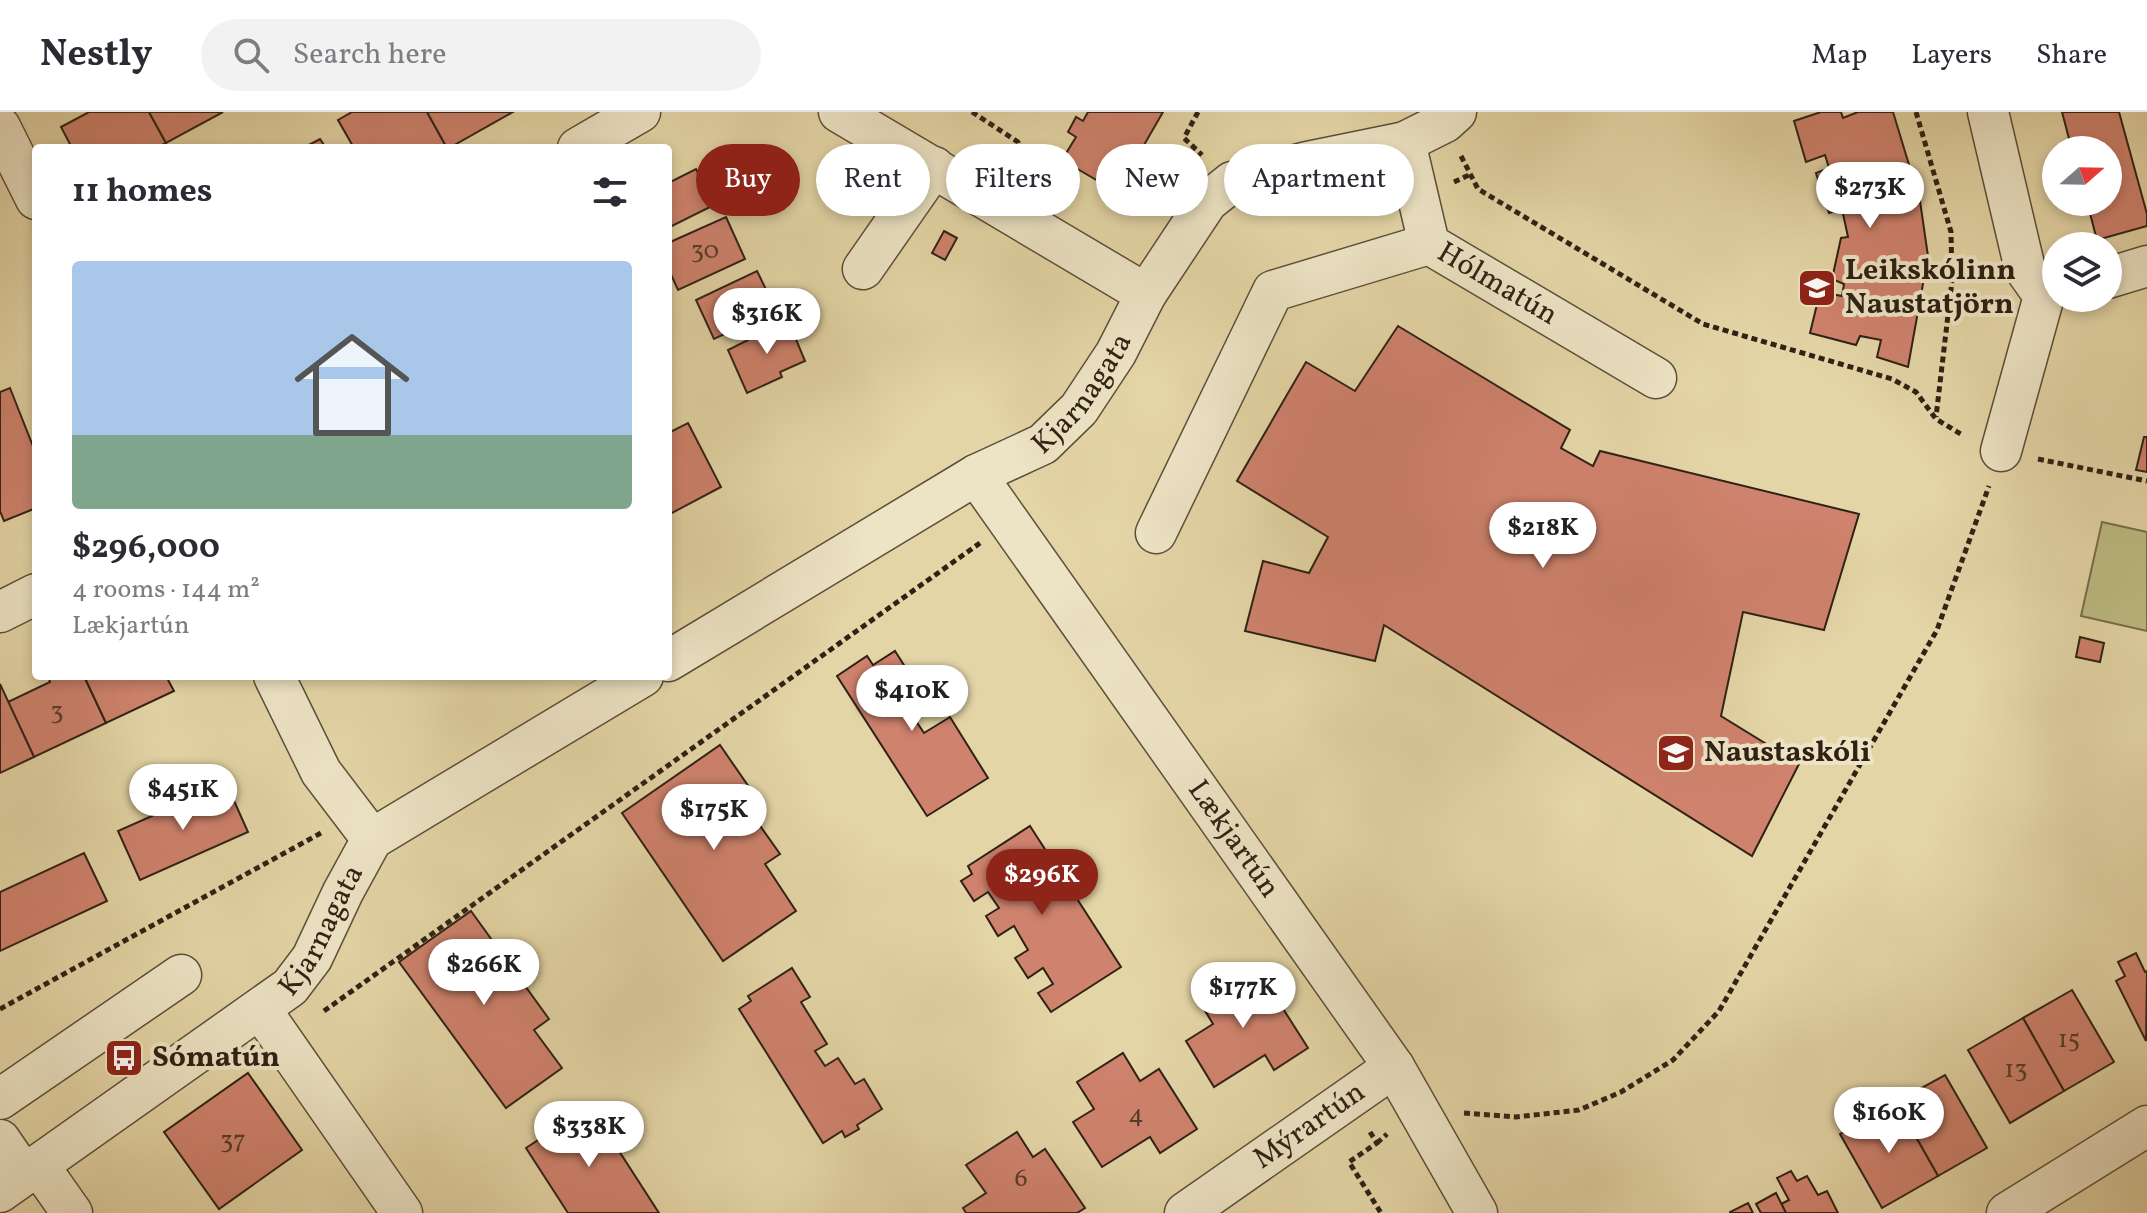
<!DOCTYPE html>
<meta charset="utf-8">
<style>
body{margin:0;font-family:Vollkorn,serif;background:#f2f2f3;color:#2b2b33;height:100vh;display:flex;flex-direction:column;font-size:30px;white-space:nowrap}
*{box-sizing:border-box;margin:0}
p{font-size:26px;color:#7c7c81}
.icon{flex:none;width:44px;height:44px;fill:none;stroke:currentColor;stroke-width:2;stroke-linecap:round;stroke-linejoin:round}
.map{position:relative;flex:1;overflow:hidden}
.sheet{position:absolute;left:32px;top:32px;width:640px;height:536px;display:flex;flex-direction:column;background:#fff;border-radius:8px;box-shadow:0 4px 12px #0003}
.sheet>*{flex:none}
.guide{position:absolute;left:696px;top:32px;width:760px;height:72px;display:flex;gap:16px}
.needle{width:52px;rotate:70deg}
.controls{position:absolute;left:2042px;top:24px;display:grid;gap:16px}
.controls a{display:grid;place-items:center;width:80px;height:80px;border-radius:50%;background:#fff;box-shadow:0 4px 12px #0003;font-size:40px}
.price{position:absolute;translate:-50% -68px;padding:0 18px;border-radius:28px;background:#fff;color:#222;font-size:26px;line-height:52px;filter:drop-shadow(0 2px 4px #0008)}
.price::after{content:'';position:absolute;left:50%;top:48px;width:24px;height:18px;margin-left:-12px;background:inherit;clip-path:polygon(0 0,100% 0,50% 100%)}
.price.current{background:#8f2418;color:#fff}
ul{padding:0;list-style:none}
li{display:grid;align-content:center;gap:16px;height:424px;padding:0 40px}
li+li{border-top:2px solid #e1e1e2}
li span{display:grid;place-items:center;height:248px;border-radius:8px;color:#555}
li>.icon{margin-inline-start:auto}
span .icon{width:144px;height:144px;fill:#fffc;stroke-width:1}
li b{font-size:34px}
h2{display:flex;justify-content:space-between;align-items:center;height:96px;padding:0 40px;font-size:34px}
.chip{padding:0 28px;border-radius:36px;background:#fff;box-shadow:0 4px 12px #0003;font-size:28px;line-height:72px}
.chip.current{background:#8f2418;color:#fff}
header{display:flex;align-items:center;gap:48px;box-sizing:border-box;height:112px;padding:0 40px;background:#fff;border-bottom:2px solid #e1e1e2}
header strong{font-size:38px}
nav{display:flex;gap:44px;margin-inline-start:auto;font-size:28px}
.search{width:560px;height:72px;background:#f2f2f3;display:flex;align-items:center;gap:20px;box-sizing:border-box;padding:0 28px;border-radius:44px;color:#7c7c81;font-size:30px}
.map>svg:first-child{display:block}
.green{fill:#bcbb82;stroke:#766e4c;stroke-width:2}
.building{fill:#cf826d;stroke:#2f2215;stroke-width:2}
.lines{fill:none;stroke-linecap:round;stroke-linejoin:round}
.minor-casing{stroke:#5c4f39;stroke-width:43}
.path{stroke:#2f2215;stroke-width:5;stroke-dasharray:6 4;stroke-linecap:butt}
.minor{stroke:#ede4c5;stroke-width:40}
.labels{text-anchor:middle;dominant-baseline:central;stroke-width:8;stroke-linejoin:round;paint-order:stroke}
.number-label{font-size:26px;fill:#573a2b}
.poi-label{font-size:30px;font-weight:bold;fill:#2f2215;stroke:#ede4c5;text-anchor:start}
.street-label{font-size:30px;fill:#2f2215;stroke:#ede4c5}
</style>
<header>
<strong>Nestly</strong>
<div class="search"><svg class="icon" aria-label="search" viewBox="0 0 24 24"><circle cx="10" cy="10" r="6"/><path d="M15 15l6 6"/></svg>Search here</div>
<nav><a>Map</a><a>Layers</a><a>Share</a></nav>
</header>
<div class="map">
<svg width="2147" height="1101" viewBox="0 0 2147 1101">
<rect width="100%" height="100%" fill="#e4d5a6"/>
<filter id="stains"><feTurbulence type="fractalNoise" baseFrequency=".0025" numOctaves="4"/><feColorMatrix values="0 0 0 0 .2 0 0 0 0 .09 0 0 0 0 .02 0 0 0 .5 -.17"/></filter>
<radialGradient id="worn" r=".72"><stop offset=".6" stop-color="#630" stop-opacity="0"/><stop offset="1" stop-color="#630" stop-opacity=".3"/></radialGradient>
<!-- green -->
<polygon class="green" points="2102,410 2147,420 2147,519 2081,504"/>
<!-- building -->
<g class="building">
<polygon points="89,0 149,0 166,31 156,36 72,36 61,15"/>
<polygon points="149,0 223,0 166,31"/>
<polygon points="352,0 427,0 447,36 354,36 338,8"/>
<polygon points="427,0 513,0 449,36 447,36"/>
<polygon points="1088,0 1163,0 1117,80 1062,48 1076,25 1068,20 1076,5 1083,9"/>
<polygon points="1821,0 1841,0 1843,6 1858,0 1893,0 1920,89 1928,144 1908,255 1877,245 1881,228 1860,224 1856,233 1810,221 1820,180 1842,184 1844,172 1832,167 1841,126 1848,125 1842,97 1829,101 1816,61 1829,56 1825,43 1806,50 1794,9"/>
<polygon points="2062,0 2119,0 2147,102 2147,114 2097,128 2087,90 2108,90 2108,38 2072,38"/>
<polygon points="320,27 326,36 303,36"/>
<polygon points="696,57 714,93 668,116 668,71"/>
<polygon points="726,105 745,147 678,178 668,156 668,131"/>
<polygon points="944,119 957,126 945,148 932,141"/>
<polygon points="757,159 776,198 714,227 696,188"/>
<polygon points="788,208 805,249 780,260 782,265 747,281 728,238"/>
<polygon points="1398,214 1570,318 1561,336 1593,354 1600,339 1859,402 1824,518 1743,500 1721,604 1799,652 1752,744 1384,513 1375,549 1245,519 1263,449 1309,461 1328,425 1237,369 1306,250 1355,279"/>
<polygon points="10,276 36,342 36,396 4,409 0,399 0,280"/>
<polygon points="688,311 721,375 668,403 668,321"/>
<polygon points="2144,325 2147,325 2147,360 2136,358"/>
<polygon points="2080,525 2104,531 2100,550 2076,545"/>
<polygon points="895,539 925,586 908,597 924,621 950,605 988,666 927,704 837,564 867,544 873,553"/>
<polygon points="48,564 84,564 106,611 34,645 8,590 50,570"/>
<polygon points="84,564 166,564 174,579 106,611"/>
<polygon points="0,572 34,645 0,661"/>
<polygon points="720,633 760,691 749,698 780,742 765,752 796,799 723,849 622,701"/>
<polygon points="226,671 248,720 140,768 118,719"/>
<polygon points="1030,714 1121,855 1051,900 1038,881 1053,872 1043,856 1028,866 1015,846 1028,838 1014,814 998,824 986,804 999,796 988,780 974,789 961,769 972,762 968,754"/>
<polygon points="84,741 107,789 0,839 0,780"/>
<polygon points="471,799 549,907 534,918 562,956 506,996 399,850"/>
<polygon points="2136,841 2145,860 2147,859 2146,929 2116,869 2125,864 2118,850"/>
<polygon points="792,856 810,885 801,890 827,932 815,939 825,954 838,946 855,972 864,967 882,997 857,1013 859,1017 845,1025 842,1019 823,1031 739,897 751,889 748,884"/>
<polygon points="1242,859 1256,881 1268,873 1308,936 1274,958 1265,943 1214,975 1186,929 1213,912 1198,887"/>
<polygon points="2072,878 2114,950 2064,979 2023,906"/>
<polygon points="2023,906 2064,979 2010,1011 1968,938"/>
<polygon points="1123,941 1140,969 1159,957 1197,1017 1160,1041 1150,1025 1102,1055 1073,1010 1094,997 1077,970"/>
<polygon points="248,961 302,1038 219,1097 164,1020"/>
<polygon points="1945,963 1987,1036 1938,1064 1896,990"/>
<polygon points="1896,990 1938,1064 1882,1096 1840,1022"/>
<polygon points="590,994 659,1101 568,1101 526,1036"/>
<polygon points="1017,1020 1033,1045 1045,1037 1085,1096 1077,1101 966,1101 963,1096 986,1081 966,1053"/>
<polygon points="1791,1059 1797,1069 1807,1064 1818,1083 1827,1079 1838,1101 1786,1101 1781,1092 1789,1088 1777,1066"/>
<polygon points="1776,1081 1786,1101 1761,1101 1756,1092"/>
<polygon points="1748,1091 1753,1101 1730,1101 1730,1100"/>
</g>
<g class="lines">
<defs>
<g id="minor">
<polyline points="839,0 1146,182"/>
<polyline points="1988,0 2025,157 2044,184 2001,339"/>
<polyline points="0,15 36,87"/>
<path id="s1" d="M1405,30L1429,132L1656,266"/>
<polyline points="578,36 640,0"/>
<polyline points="863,157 934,55"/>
<polyline points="2108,166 2147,154"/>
<path id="s2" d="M976,363L1394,955L1477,1101"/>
<polyline points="1156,421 1273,179 1429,132"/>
<polyline points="0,500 36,482"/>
<path id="s3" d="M668,549L976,363L1043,332L1079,297L1116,241L1146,182L1207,90L1232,70L1307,50L1405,30L1445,10L1456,0"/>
<polyline points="274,564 321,660 372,727"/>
<polyline points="261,898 402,1101"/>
<polyline points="0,987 181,863"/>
<polyline points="0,1028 24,1063"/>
<polyline points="39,1054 72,1101"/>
<path id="s4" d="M0,1080L290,875L312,846L343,780L372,727L643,564"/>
<path id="s5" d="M1185,1101L1394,955"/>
<polyline points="2007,1101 2147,1014"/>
</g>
</defs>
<!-- minor casing -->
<use href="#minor" class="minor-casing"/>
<!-- path -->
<g class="path">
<polyline points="972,0 1018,30 1027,64"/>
<polyline points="1198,0 1184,26 1202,43"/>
<polyline points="1916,0 1951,120 1952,169 1936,305"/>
<polyline points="1461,44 1478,77 1703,212 1892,267 1916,280 1936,307 1964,324"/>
<polyline points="1454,70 1471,62"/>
<polyline points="2038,347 2147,369"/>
<polyline points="0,897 321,721"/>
<polyline points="324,899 980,431"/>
<polyline points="1464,1001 1516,1005 1579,998 1621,980 1673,948 1719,899 1937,518 1989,374"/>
<polyline points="1370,1020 1377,1031 1349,1050 1381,1101"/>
<polyline points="1377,1031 1387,1022"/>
</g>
<!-- minor -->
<use href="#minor" class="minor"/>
</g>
<!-- icons -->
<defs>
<symbol id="school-square" viewBox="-11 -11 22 22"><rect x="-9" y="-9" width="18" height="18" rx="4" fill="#8f2418" stroke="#ede4c5"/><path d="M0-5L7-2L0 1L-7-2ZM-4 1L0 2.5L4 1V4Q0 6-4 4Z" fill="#fff"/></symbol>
<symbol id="bus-square" viewBox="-11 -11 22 22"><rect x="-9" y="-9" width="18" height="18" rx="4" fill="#8f2418" stroke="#ede4c5"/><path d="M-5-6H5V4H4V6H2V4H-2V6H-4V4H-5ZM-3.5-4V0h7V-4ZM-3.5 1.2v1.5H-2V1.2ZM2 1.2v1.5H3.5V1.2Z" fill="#fff"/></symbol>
</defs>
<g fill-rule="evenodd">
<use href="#school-square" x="1795" y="154" width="44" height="44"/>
<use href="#school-square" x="1654" y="619" width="44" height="44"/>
<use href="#bus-square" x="102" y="924" width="44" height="44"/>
</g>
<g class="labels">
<!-- number labels -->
<g class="number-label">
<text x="705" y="139">30</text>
<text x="57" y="600">3</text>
<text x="2069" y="928">15</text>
<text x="2016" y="958">13</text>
<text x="1136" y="1003">4</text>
<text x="233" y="1029">37</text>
<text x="1021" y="1067">6</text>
</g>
<!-- poi labels -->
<g class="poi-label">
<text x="1845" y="159">Leikskólinn<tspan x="1845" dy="34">Naustatjörn</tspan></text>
<text x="1704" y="641">Naustaskóli</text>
<text x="152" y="946">Sómatún</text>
</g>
<!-- street labels -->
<g class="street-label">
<text stroke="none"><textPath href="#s1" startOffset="184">Hólmatún</textPath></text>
<text stroke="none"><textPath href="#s3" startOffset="498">Kjarnagata</textPath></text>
<text stroke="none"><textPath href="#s2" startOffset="446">Lækjartún</textPath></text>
<text stroke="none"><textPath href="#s4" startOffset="420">Kjarnagata</textPath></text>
<text stroke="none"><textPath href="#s5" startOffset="152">Mýrartún</textPath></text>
</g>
</g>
<rect width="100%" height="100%" filter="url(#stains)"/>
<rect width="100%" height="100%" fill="url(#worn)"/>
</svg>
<div class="controls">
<a><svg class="needle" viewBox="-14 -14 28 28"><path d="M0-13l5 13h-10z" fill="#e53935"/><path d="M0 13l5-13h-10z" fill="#7c7c81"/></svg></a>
<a><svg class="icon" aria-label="layers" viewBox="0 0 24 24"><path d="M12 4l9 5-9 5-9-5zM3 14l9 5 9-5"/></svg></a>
</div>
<b class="price" style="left:1870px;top:118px">$273K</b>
<b class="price" style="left:767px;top:244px">$316K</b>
<b class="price" style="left:1543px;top:458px">$218K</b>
<b class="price" style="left:912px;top:621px">$410K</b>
<b class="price" style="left:183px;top:720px">$451K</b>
<b class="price" style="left:714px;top:740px">$175K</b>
<b class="price current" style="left:1042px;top:805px">$296K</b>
<b class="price" style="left:484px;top:895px">$266K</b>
<b class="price" style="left:1243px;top:918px">$177K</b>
<b class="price" style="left:1889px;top:1043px">$160K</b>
<b class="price" style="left:589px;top:1057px">$338K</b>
<div class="guide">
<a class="chip current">Buy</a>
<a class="chip">Rent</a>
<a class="chip">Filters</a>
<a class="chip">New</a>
<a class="chip">Apartment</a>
</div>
<section class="sheet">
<h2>11 homes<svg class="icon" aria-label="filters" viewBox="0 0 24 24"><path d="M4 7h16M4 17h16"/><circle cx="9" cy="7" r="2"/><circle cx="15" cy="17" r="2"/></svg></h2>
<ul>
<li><span style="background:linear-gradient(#a9c7e8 70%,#7fa58c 0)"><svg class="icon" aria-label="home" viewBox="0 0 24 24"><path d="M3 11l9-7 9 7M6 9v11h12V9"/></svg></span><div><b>$296,000</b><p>4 rooms · 144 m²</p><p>Lækjartún</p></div></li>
</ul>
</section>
</div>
